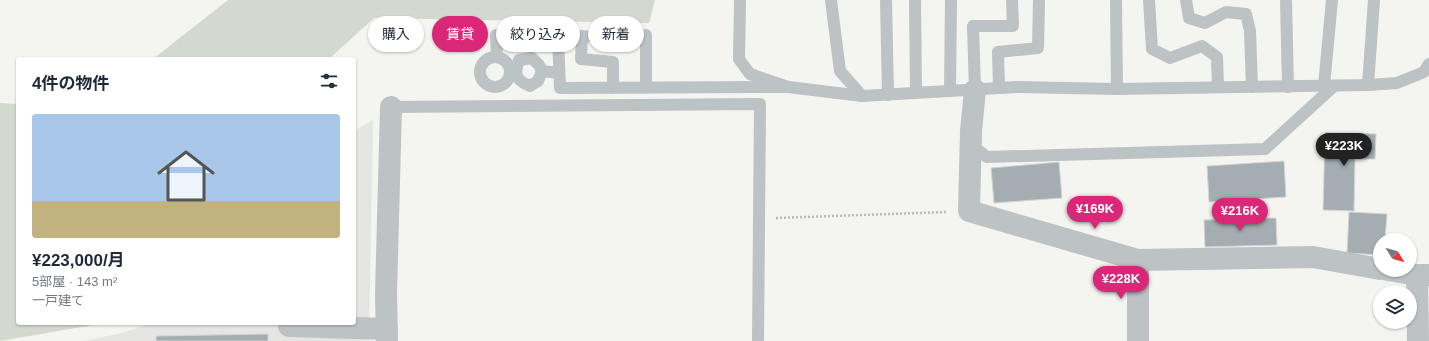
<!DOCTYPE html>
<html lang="ja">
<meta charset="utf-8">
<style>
body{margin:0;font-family:Helvetica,"Noto Sans JP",sans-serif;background:#f6f6f7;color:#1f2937;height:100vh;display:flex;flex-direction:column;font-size:15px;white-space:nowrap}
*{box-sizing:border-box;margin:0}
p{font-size:13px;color:#747a83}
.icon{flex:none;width:22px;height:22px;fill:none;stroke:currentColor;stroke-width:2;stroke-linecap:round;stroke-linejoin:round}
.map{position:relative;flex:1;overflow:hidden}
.panel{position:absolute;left:16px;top:57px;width:340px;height:268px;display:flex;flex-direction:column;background:#fff;border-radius:4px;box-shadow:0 1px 3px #0004}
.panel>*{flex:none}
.banner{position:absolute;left:368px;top:16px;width:380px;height:36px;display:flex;gap:8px}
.needle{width:26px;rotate:127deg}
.controls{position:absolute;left:1373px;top:233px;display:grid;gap:8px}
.controls a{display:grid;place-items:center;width:44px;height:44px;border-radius:50%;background:#fff;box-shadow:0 1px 3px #0004;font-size:20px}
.price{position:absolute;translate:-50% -34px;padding:0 9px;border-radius:14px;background:#db2777;color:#fff;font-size:13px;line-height:26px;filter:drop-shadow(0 1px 2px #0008)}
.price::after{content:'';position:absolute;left:50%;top:24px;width:12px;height:9px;margin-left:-6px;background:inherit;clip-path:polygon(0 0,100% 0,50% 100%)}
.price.active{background:#222;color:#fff}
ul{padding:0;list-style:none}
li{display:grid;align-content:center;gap:8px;height:212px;padding:0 16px}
li span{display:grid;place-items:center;height:124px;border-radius:4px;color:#555}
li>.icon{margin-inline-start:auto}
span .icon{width:72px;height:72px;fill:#fffc;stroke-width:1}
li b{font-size:17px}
h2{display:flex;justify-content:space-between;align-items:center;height:48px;padding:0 16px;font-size:17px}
.chip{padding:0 14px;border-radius:18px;background:#fff;box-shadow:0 1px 3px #0004;font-size:14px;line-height:36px}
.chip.active{background:#db2777;color:#fff}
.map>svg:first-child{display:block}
.built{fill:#e5e5e4}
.green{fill:#d4d9cf}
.building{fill:#a4aeb2;stroke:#d5d5d3}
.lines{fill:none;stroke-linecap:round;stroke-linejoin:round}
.path{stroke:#b7babc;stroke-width:2.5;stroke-dasharray:2 2;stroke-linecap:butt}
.service{stroke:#bdc2c4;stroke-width:12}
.minor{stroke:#bdc2c4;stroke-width:22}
</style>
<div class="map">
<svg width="1429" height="341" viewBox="0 0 1429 341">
<rect width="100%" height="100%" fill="#f4f4f0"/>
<!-- built -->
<polygon class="built" points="373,120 369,341 84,341 122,333 152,323 354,323 354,131"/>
<!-- green -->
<g class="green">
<polygon points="228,0 655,0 649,23 374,18 329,59 153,59"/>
<polygon points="0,103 18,104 18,323 99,324 0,341"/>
</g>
<!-- building -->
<g class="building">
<polygon points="1325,133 1376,134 1375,159 1355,159 1354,211 1323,210"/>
<polygon points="1284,161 1286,197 1209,202 1207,166"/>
<polygon points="1059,162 1062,198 994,203 991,168"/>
<polygon points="1349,212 1387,214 1385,240 1380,240 1380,255 1347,253"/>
<polygon points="1276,218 1277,245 1205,247 1204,220"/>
<polygon points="268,334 268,341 156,341 156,336"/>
</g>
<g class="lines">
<!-- path -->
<polyline class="path" points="776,218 947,212"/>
<!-- service -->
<g class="service">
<polyline points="740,0 739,59 750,74 788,87 862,96"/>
<polyline points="831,0 840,71 862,96 1017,87 1117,89 1368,85 1397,83 1424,72 1429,64"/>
<polyline points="886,0 888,95"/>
<polyline points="915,0 916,93"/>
<polyline points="1116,0 1117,89"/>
<polyline points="1149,0 1152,49 1170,58 1202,46 1217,57 1218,87"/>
<polyline points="1186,0 1189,18 1205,23 1226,12 1246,14 1250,31 1252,87"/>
<polyline points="1286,0 1288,87"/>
<polyline points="582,36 581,59 613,62 613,88"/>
<circle cx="495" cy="72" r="15"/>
<polyline points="497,57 496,35 558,37"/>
<path d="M542,71L539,65L532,58L519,60C514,74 515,80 530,86L538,81L542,71L559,73"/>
<polyline points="1368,85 1374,0"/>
<polyline points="1324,86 1332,0"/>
<polyline points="646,88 646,35 558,37 560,88 788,87"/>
<polyline points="999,88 998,52 1038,48 1039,0"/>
<polyline points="975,90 973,26 1013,26 1012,0"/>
<polyline points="950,91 951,0"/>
<polyline points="391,107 760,104 758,341"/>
<polyline points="970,144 987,157 1265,149 1334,86"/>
</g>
<!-- minor -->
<g class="minor">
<polyline points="975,90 971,131 969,211 1138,260 1313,257 1380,269"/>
<polyline points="1388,270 1417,275 1429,275"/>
<polyline points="1417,275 1418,341"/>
<polyline points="289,326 387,329"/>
<polyline points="387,341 386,294 391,107"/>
<polyline points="1138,341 1138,260"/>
</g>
</g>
</svg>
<div class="controls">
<a><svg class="needle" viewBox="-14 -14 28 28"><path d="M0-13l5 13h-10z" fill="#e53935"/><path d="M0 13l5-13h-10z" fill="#747a83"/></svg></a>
<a><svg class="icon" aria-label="layers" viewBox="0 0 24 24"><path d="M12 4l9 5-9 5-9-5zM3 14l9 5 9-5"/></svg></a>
</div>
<b class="price active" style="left:1344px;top:167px">¥223K</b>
<b class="price" style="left:1095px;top:230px">¥169K</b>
<b class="price" style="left:1240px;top:232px">¥216K</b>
<b class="price" style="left:1121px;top:300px">¥228K</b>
<div class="banner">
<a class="chip">購入</a>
<a class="chip active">賃貸</a>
<a class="chip">絞り込み</a>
<a class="chip">新着</a>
</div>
<section class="panel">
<h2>4件の物件<svg class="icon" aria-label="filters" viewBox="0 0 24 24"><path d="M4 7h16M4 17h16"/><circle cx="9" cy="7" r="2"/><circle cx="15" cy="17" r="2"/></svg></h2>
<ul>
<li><span style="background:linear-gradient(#a9c7e8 70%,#c2b280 0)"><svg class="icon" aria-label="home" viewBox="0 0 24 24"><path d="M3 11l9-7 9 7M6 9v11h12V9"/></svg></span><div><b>¥223,000/月</b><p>5部屋 · 143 m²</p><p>一戸建て</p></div></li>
</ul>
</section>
</div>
